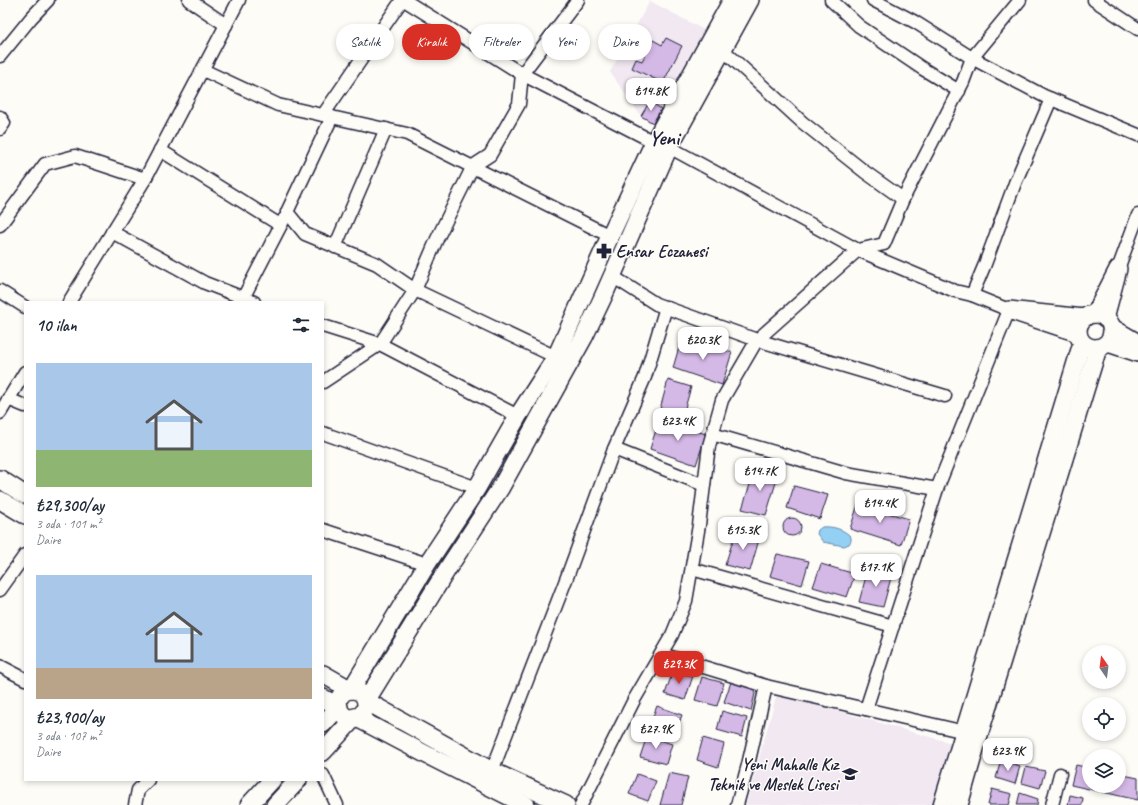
<!DOCTYPE html>
<html lang="tr">
<meta charset="utf-8">
<style>
body{margin:0;font-family:Caveat,sans-serif;background:#f6f6f7;color:#1f2937;height:100vh;display:flex;flex-direction:column;font-size:15px;white-space:nowrap}
*{box-sizing:border-box;margin:0}
p{font-size:13px;color:#747a83}
.icon{flex:none;width:22px;height:22px;fill:none;stroke:currentColor;stroke-width:2;stroke-linecap:round;stroke-linejoin:round}
.map{position:relative;flex:1;overflow:hidden}
.details{position:absolute;left:24px;top:301px;width:300px;height:480px;display:flex;flex-direction:column;background:#fff;border-radius:0px;box-shadow:0 2px 6px #0003}
.details>*{flex:none}
.guide{position:absolute;left:336px;top:24px;width:380px;height:36px;display:flex;gap:8px}
.needle{width:26px;rotate:346deg}
.fabs{position:absolute;left:1082px;top:645px;display:grid;gap:8px}
.fabs a{display:grid;place-items:center;width:44px;height:44px;border-radius:50%;background:#fff;box-shadow:0 2px 6px #0003;font-size:20px}
.price{position:absolute;translate:-50% -34px;padding:0 9px;border-radius:8px;background:#fff;color:#222;font-size:13px;line-height:26px;filter:drop-shadow(0 1px 2px #0008)}
.price::after{content:'';position:absolute;left:50%;top:24px;width:12px;height:9px;margin-left:-6px;background:inherit;clip-path:polygon(0 0,100% 0,50% 100%)}
.price.selected{background:#d93025;color:#fff}
ul{padding:0;list-style:none}
li{display:grid;align-content:center;gap:8px;height:212px;padding:0 12px}
li span{display:grid;place-items:center;height:124px;border-radius:0px;color:#555}
li>.icon{margin-inline-start:auto}
span .icon{width:72px;height:72px;fill:#fffc;stroke-width:1}
li b{font-size:17px}
h2{display:flex;justify-content:space-between;align-items:center;height:48px;padding:0 12px;font-size:17px}
.pill{padding:0 14px;border-radius:18px;background:#fff;box-shadow:0 2px 6px #0003;font-size:14px;line-height:36px}
.pill.selected{background:#d93025;color:#fff}
.map>svg:first-child{display:block}
.built{fill:#f1e8f2}
.water{fill:#94d0f4;stroke:#668aaa}
.building{fill:#d4b8e6;stroke:#22223b}
.lines{fill:none;stroke-linecap:round;stroke-linejoin:round}
.minor-casing{stroke:#22223b;stroke-width:15}
.secondary-casing{stroke:#22223b;stroke-width:20}
.minor{stroke:#fdfcf7;stroke-width:12}
.secondary{stroke:#fdfcf7;stroke-width:17}
.labels{text-anchor:middle;dominant-baseline:central;stroke-width:3;stroke-linejoin:round;paint-order:stroke}
.poi-label{font-size:17px;font-weight:bold;fill:#22223b;stroke:#fdfcf7;text-anchor:start}
.district-label{font-size:21px;font-weight:bold;fill:#22223b;stroke:#fdfcf7}
</style>
<div class="map">
<svg width="1138" height="805" viewBox="0 0 1138 805">
<rect width="100%" height="100%" fill="#fdfcf7"/>
<filter id="ink" filterUnits="userSpaceOnUse"><feTurbulence type="fractalNoise" baseFrequency=".025" numOctaves="2"/><feDisplacementMap in="SourceGraphic" scale="8" xChannelSelector="R" yChannelSelector="G"/><feConvolveMatrix kernelMatrix="1 2 1 2 8 2 1 2 1" color-interpolation-filters="sRGB"/></filter>
<g filter="url(#ink)">
<!-- built -->
<g class="built">
<polygon points="650,1 704,30 653,123 641,116 610,72"/>
<polygon points="777,694 955,744 937,805 746,805"/>
</g>
<!-- water -->
<path class="water" d="M822,527C832,526 844,529 851,537V541L849,544L844,546L823,542L817,534L818,530Z"/>
<!-- building -->
<g class="building">
<polygon points="666,38 682,46 663,83 632,68 636,59 642,61 653,40 662,45"/>
<polygon points="650,101 661,109 653,123 641,116"/>
<polygon points="681,340 732,352 722,385 673,368"/>
<polygon points="668,380 691,387 683,415 660,409"/>
<polygon points="659,420 706,434 696,465 650,449"/>
<polygon points="755,469 778,476 766,515 742,509"/>
<polygon points="794,486 828,495 820,519 787,508"/>
<polygon points="858,504 909,519 901,545 850,529"/>
<circle cx="792" cy="527" r="9"/>
<polygon points="736,531 760,536 750,571 725,565"/>
<polygon points="777,554 809,561 802,585 770,576"/>
<polygon points="821,564 855,574 847,597 813,587"/>
<polygon points="868,569 892,574 883,607 859,602"/>
<polygon points="673,671 693,676 685,700 665,694"/>
<polygon points="702,677 724,683 717,706 695,700"/>
<polygon points="731,682 756,689 751,711 724,702"/>
<polygon points="657,706 682,715 674,736 649,726"/>
<polygon points="722,711 747,718 742,737 717,730"/>
<polygon points="647,736 672,744 666,764 640,757"/>
<polygon points="703,738 724,744 718,767 697,760"/>
<polygon points="1001,760 1020,766 1015,784 996,778"/>
<polygon points="1076,765 1089,768 1089,786 1119,786 1119,774 1138,778 1138,800 1071,785"/>
<polygon points="1026,767 1045,771 1040,788 1022,783"/>
<polygon points="669,773 688,777 681,805 660,805"/>
<polygon points="637,774 656,781 648,801 629,794"/>
<polygon points="992,789 1012,794 1009,805 988,805"/>
<polygon points="1020,793 1038,799 1037,805 1017,805"/>
<polygon points="1070,795 1083,798 1082,805 1068,805"/>
</g>
<g class="lines">
<defs>
<g id="minor">
<polyline points="189,0 226,25"/>
<polyline points="404,0 522,74 654,142 669,147 858,250 955,291 972,295 1009,310 937,489 866,709"/>
<polyline points="831,0 859,26 923,69 959,91"/>
<polyline points="873,0 915,22 972,58 1044,96 1138,135"/>
<polyline points="1094,0 1138,29"/>
<polyline points="722,49 802,122 865,172 903,199"/>
<polyline points="0,56 31,18 48,0"/>
<polyline points="203,70 278,105 407,134 610,236"/>
<polyline points="323,115 402,0"/>
<polyline points="0,117 4,123 0,129"/>
<polyline points="332,117 287,212 305,234 377,264 415,290 556,357"/>
<polyline points="160,150 280,225"/>
<polyline points="0,225 45,164 75,156 145,179"/>
<polyline points="112,232 205,283 254,302"/>
<polyline points="335,247 386,129"/>
<polyline points="1118,269 1138,215"/>
<polyline points="612,276 656,304 757,340 945,396"/>
<polyline points="0,291 25,307"/>
<polyline points="972,295 985,264 1015,183 1051,99"/>
<polyline points="69,302 145,179 239,0"/>
<polyline points="241,302 284,219"/>
<polyline points="323,326 380,344 518,416"/>
<polyline points="323,382 380,344 415,290 437,239 473,166 490,155 519,104 522,74 578,0"/>
<polyline points="8,399 25,406"/>
<polyline points="0,413 25,372"/>
<polyline points="323,433 477,488"/>
<polyline points="712,434 846,473 937,489"/>
<polyline points="614,449 704,485"/>
<polyline points="323,530 427,564"/>
<polyline points="692,569 893,626"/>
<polyline points="0,590 25,555"/>
<polyline points="661,654 766,686 748,765 737,805"/>
<polyline points="0,666 25,679"/>
<polyline points="766,686 965,732"/>
<polyline points="492,771 567,577 614,449 645,377 666,307"/>
<polyline points="323,775 337,805"/>
<polyline points="135,805 138,790 148,780"/>
<polyline points="581,805 634,700 672,635 686,601 699,525 709,446 722,400 757,340 858,250 884,244 903,199 963,82 972,58 1020,0"/>
<polyline points="1052,805 1060,774"/>
</g>
<g id="secondary">
<circle cx="1095" cy="331" r="17"/>
<polyline points="1095,314 1118,269 1105,318"/>
<polyline points="1111,327 1138,343"/>
<polyline points="1078,333 1009,310 1084,318"/>
<polyline points="1108,343 1138,353"/>
<polyline points="0,479 25,495"/>
<polyline points="0,500 25,515"/>
<polyline points="323,674 351,690 427,564 477,488 518,416 556,357 610,236 654,142 732,0"/>
<circle cx="352" cy="704" r="14"/>
<polyline points="323,698 339,707 323,724"/>
<polyline points="323,752 355,717 429,756 526,805"/>
<polyline points="249,805 272,780"/>
<polyline points="275,805 298,780"/>
<polyline points="566,805 492,771 366,701 448,568 501,487 584,337 603,297 669,147 750,0"/>
<polyline points="942,805 1082,343"/>
<polyline points="959,805 979,735 1098,348"/>
</g>
</defs>
<!-- minor casing -->
<use href="#minor" class="minor-casing"/>
<!-- secondary casing -->
<use href="#secondary" class="secondary-casing"/>
<!-- minor -->
<use href="#minor" class="minor"/>
<!-- secondary -->
<use href="#secondary" class="secondary"/>
</g>
</g>
<!-- icons -->
<defs>
<symbol id="pharmacy-bare" viewBox="-9 -9 18 18"><path d="M-2-6h4v4h4v4h-4v4h-4v-4h-4v-4h4Z" fill="#22223b" stroke="#fdfcf7" stroke-width="2.5" paint-order="stroke"/></symbol>
<symbol id="school-bare" viewBox="-9 -9 18 18"><path d="M0-5L7-2L0 1L-7-2ZM-4 1L0 2.5L4 1V4Q0 6-4 4Z" fill="#22223b" stroke="#fdfcf7" stroke-width="2.5" paint-order="stroke"/></symbol>
</defs>
<g fill-rule="evenodd">
<use href="#pharmacy-bare" x="593" y="240" width="22" height="22"/>
<use href="#school-bare" x="839" y="763" width="22" height="22"/>
</g>
<g class="labels">
<!-- poi labels -->
<g class="poi-label">
<text x="616" y="251">Ensar Eczanesi</text>
<text x="838" y="764" text-anchor="end">Yeni Mahalle Kız<tspan x="838" dy="20">Teknik ve Meslek Lisesi</tspan></text>
</g>
<!-- district labels -->
<g class="district-label">
<text x="664" y="138">Yeni</text>
</g>
</g>
</svg>
<div class="fabs">
<a><svg class="needle" viewBox="-14 -14 28 28"><path d="M0-13l5 13h-10z" fill="#e53935"/><path d="M0 13l5-13h-10z" fill="#747a83"/></svg></a>
<a><svg class="icon" aria-label="locate" viewBox="0 0 24 24"><circle cx="12" cy="12" r="6"/><path d="M12 2v4M12 18v4M2 12h4M18 12h4"/></svg></a>
<a><svg class="icon" aria-label="layers" viewBox="0 0 24 24"><path d="M12 4l9 5-9 5-9-5zM3 14l9 5 9-5"/></svg></a>
</div>
<b class="price" style="left:651px;top:112px">₺14.8K</b>
<b class="price" style="left:703px;top:361px">₺20.3K</b>
<b class="price" style="left:678px;top:442px">₺23.4K</b>
<b class="price" style="left:760px;top:492px">₺14.7K</b>
<b class="price" style="left:880px;top:524px">₺14.4K</b>
<b class="price" style="left:743px;top:551px">₺15.3K</b>
<b class="price" style="left:876px;top:588px">₺17.1K</b>
<b class="price selected" style="left:679px;top:685px">₺29.3K</b>
<b class="price" style="left:656px;top:750px">₺27.9K</b>
<b class="price" style="left:1008px;top:772px">₺23.9K</b>
<div class="guide">
<a class="pill">Satılık</a>
<a class="pill selected">Kiralık</a>
<a class="pill">Filtreler</a>
<a class="pill">Yeni</a>
<a class="pill">Daire</a>
</div>
<section class="details">
<h2>10 ilan<svg class="icon" aria-label="filters" viewBox="0 0 24 24"><path d="M4 7h16M4 17h16"/><circle cx="9" cy="7" r="2"/><circle cx="15" cy="17" r="2"/></svg></h2>
<ul>
<li><span style="background:linear-gradient(#a9c7e8 70%,#8fb573 0)"><svg class="icon" aria-label="home" viewBox="0 0 24 24"><path d="M3 11l9-7 9 7M6 9v11h12V9"/></svg></span><div><b>₺29,300/ay</b><p>3 oda · 101 m²</p><p>Daire</p></div></li>
<li><span style="background:linear-gradient(#a9c7e8 75%,#b9a48a 0)"><svg class="icon" aria-label="home" viewBox="0 0 24 24"><path d="M3 11l9-7 9 7M6 9v11h12V9"/></svg></span><div><b>₺23,900/ay</b><p>3 oda · 107 m²</p><p>Daire</p></div></li>
</ul>
</section>
</div>
